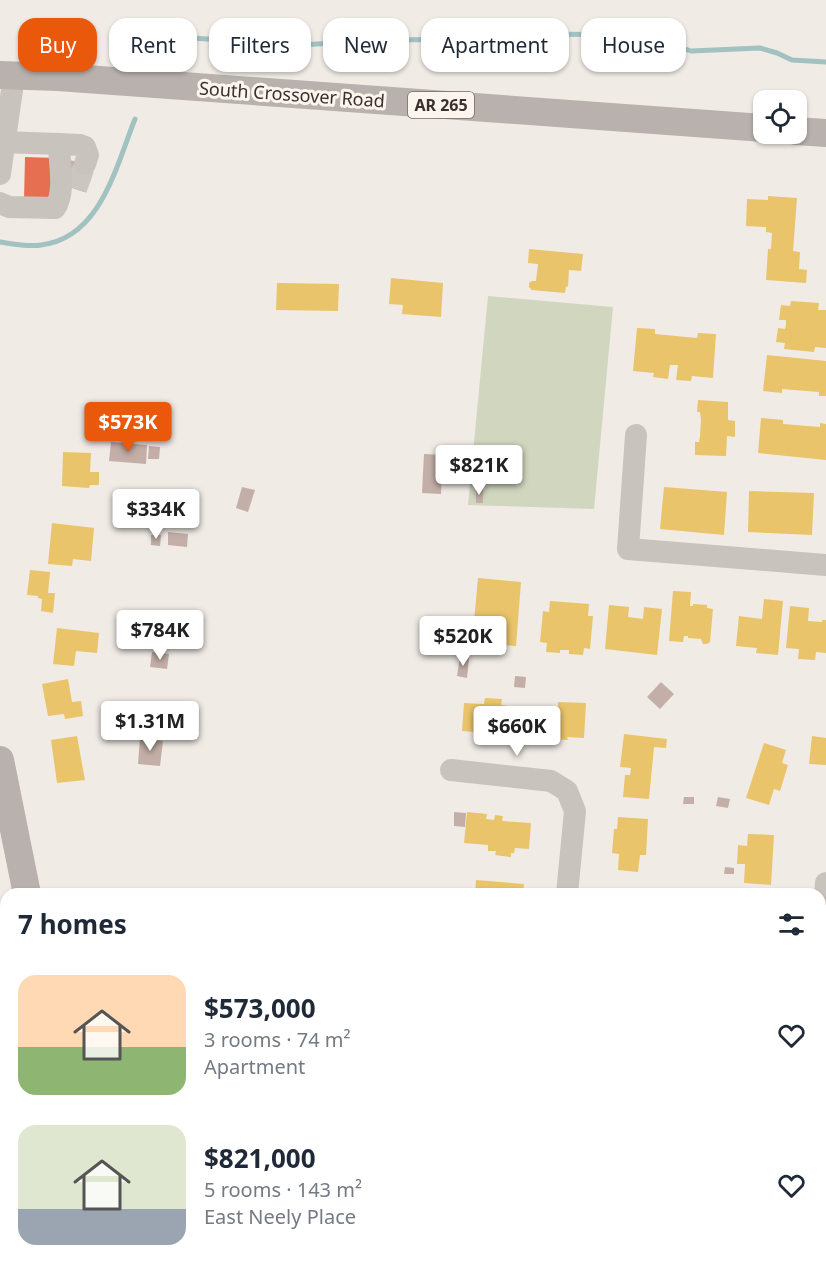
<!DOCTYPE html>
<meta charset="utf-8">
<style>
body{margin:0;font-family:"Noto Sans",sans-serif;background:#f6f6f7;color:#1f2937;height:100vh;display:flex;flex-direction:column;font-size:22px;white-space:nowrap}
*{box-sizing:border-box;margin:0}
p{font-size:20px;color:#747a83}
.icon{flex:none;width:33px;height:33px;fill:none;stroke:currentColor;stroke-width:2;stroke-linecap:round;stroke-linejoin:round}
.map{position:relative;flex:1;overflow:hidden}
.side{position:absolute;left:0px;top:888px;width:826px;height:386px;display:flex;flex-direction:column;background:#fff;border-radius:18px 18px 0 0;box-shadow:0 2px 4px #0004}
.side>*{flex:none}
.top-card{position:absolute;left:18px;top:18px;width:790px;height:54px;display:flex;gap:12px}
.tools{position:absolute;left:753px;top:90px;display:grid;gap:12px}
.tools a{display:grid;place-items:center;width:54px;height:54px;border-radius:12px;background:#fff;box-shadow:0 2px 4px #0004;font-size:30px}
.price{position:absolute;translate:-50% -51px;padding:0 14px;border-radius:6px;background:#fff;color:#222;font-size:20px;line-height:39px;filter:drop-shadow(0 2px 3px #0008)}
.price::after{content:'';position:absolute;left:50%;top:36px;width:18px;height:14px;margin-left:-9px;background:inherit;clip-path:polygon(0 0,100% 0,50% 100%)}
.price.selected{background:#ea580c;color:#fff}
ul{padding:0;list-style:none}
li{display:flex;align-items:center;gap:18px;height:150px;padding:0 18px}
li span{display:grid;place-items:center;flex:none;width:168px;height:120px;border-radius:18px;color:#555}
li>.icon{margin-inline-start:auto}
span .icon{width:72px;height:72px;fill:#fffc;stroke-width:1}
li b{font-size:26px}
h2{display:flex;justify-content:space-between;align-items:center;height:72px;padding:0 18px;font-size:26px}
.chip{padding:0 21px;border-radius:18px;background:#fff;box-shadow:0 2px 4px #0004;font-size:21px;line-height:54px}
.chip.selected{background:#ea580c;color:#fff}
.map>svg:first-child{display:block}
.green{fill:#d1d6bf}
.homes{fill:#e9c46a}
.shops{fill:#e76f51}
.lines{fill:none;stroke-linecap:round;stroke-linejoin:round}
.stream{stroke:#a1c2c1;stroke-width:5}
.building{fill:#c3afa7}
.minor-tunnel{stroke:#ccc6c0;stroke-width:22;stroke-dasharray:22 11;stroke-linecap:butt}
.minor{stroke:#c9c3be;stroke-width:22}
.major{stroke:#b8b1ad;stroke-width:28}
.labels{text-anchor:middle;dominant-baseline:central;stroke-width:6;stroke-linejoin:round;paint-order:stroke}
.shield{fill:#fbf5ee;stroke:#756b66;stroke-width:1.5}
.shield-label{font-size:16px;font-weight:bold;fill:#3b302b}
.street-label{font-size:18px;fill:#3b302b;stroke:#fbf5ee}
</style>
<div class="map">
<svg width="826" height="1273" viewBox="0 0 826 1273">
<rect width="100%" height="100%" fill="#f0ebe5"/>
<!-- green -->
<polygon class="green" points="488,296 613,307 594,509 468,505"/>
<!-- homes -->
<g class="homes">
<polygon points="768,196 797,198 793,251 800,252 799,269 807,270 806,283 766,280 768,249 771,249 772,233 766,232 766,227 746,226 747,199 768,200"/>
<polygon points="529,249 583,254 581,271 569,270 568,287 566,286 565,293 532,290 529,287 529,283 532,281 536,281 538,264 528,263"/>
<polygon points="391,278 443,283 441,317 402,314 403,305 389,304"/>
<polygon points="277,283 339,284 338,311 276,310"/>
<polygon points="791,301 819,303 818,310 826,310 826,348 815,347 814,352 784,349 785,343 776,342 778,328 785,329 786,325 786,320 779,320 781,305 790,306"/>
<polygon points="637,328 655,329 655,334 697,338 698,333 716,334 713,378 692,376 691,381 676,380 678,365 670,365 668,379 653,377 654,373 633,371"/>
<polygon points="767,355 826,361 826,396 819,396 819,392 782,389 782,393 763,391"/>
<polygon points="698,400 728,402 728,420 735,421 735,437 727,436 726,456 695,455 695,442 699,442 700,436 701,420 700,412 697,412"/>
<polygon points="761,418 783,420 783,424 820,427 820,423 826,424 826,460 758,453"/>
<polygon points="63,452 91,453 90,472 99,472 99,485 90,485 89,488 62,486"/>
<polygon points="664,487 727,492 724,535 660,529"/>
<polygon points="749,491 814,493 812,535 748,532"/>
<polygon points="52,523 94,528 91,561 73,559 72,566 48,564"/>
<polygon points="30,570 50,572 48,593 55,593 53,613 41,611 42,599 38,598 38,596 27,595"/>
<polygon points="478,578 521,582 516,646 472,643"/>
<polygon points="673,591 691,592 690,606 693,606 693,604 707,605 707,608 713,609 710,642 707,644 703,644 701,639 688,638 688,636 684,636 683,642 669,641"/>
<polygon points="764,599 783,601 778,655 756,653 757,648 736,646 739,616 762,619"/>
<polygon points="550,601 589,604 588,616 593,616 590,649 584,648 583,655 569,654 569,650 560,650 560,653 546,652 547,643 540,642 543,611 549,612"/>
<polygon points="609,605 629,607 628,617 643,619 644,607 662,609 657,655 605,649"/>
<polygon points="790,606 809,608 808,621 822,622 822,620 826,620 826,653 816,652 815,660 798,659 799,649 786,648"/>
<polygon points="57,628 99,633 97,653 76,651 74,666 53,664"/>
<polygon points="68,679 72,702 81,701 83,716 65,719 64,714 48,716 42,684"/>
<polygon points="485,698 502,699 501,705 517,707 514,735 462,731 464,703 484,704"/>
<polygon points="558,702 586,703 584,738 567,737 568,740 535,738 537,707 558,708"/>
<polygon points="624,734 667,739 666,748 654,747 649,799 623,797 625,775 630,775 631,768 620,767"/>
<polygon points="77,736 85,780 57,783 51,740"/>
<polygon points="812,736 826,738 826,765 809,764"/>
<polygon points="764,743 786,750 782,763 788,765 780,791 774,789 769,805 746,798"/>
<polygon points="467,812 487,814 486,819 494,820 495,815 503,816 502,821 531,823 529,849 515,848 514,853 511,853 511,857 495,855 496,851 488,851 488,845 464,843"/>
<polygon points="618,817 648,819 646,855 640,855 638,872 618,870 619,854 612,853 614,829 617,829"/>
<polygon points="748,834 774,835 771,885 744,883 745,864 737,864 738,845 747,846"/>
<polygon points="476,880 524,884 523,894 475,894"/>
<polygon points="617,889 640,891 640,894 616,894"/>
</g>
<!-- shops -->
<polygon class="shops" points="25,157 56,158 55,202 24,201"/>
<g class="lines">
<!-- stream -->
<g class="stream">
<polyline points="155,46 162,36 300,45 386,40 492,39 543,34 635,35 658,40 691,51 760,48 777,53 792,60 826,62"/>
<path d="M0,242C14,244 27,247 41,245C101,238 116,166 135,119"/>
</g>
</g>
<!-- building -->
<g class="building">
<polygon points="70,160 93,167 84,192 69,187"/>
<polygon points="111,442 147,445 146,464 109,461"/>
<polygon points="149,446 160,447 159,459 148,459"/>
<polygon points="424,454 443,455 441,494 422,493"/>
<polygon points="242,487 255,490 248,512 236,508"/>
<rect x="476" y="489" width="7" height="14"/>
<polygon points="168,532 188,534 187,547 168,545"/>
<polygon points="151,535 161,535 160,546 151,545"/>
<polygon points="152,652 169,654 167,669 150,667"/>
<polygon points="460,657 469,658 467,678 457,676"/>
<polygon points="515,676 526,677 525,688 514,687"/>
<polygon points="661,682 674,694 660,709 647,697"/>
<polygon points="181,708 190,708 189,731 180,730"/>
<polygon points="140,738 163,741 160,766 138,764"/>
<polygon points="684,797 694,797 694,804 683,804"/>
<polygon points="718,797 730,799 728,808 716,806"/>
<polygon points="454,812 466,813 465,827 454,826"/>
<polygon points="725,867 734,868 734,874 724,874"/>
</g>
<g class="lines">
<!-- minor-tunnel -->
<polyline class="minor-tunnel" points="76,189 85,164"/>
<!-- minor -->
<g class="minor">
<path d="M0,142L59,144C59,163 66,192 55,208L9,207L0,203"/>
<polyline points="59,144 80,145 85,147 88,155 85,164"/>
<polyline points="0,174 14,76"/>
<polyline points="636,435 628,549 826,565"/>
<polyline points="451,770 551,781 567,791 575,811 567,894"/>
<polyline points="820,949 826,883"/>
<polyline points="0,1137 6,1138"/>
<polyline points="820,1215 826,1215"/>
</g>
<!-- major -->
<g class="major">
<polyline points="0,75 58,77 764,128"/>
<polyline points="796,131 826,133"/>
<polyline points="0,760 27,894"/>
<polyline points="102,1268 103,1273"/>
</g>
</g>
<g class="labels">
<!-- shield labels -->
<rect class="shield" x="408" y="92" width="66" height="26" rx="4.5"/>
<g class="shield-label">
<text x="441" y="105">AR 265</text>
</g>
<!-- street labels -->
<g class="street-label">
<text transform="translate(292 94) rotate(4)">South Crossover Road</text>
</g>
</g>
</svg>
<div class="tools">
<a><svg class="icon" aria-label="locate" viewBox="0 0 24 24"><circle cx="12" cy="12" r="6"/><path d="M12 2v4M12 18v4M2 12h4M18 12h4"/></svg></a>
</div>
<b class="price selected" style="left:128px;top:453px">$573K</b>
<b class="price" style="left:479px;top:496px">$821K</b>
<b class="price" style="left:156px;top:540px">$334K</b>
<b class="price" style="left:160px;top:661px">$784K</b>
<b class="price" style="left:463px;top:667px">$520K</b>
<b class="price" style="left:150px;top:752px">$1.31M</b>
<b class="price" style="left:517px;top:757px">$660K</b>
<div class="top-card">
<a class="chip selected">Buy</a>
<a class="chip">Rent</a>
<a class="chip">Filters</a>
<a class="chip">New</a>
<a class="chip">Apartment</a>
<a class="chip">House</a>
</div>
<section class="side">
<h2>7 homes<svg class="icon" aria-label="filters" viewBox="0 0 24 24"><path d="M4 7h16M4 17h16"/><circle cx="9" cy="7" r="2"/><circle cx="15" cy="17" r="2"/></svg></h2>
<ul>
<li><span style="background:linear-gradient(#ffd9b3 60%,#8fb573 0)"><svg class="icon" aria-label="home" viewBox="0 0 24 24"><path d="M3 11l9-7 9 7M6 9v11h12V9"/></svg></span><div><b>$573,000</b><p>3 rooms · 74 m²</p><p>Apartment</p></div><svg class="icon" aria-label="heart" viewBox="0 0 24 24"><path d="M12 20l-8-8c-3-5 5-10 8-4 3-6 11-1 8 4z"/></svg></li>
<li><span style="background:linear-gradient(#dfe7d0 70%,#9aa5b1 0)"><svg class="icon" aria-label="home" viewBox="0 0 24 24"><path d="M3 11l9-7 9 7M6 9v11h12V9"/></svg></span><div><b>$821,000</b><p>5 rooms · 143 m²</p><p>East Neely Place</p></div><svg class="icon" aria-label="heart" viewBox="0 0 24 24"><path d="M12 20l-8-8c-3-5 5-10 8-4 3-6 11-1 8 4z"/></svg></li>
</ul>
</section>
</div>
